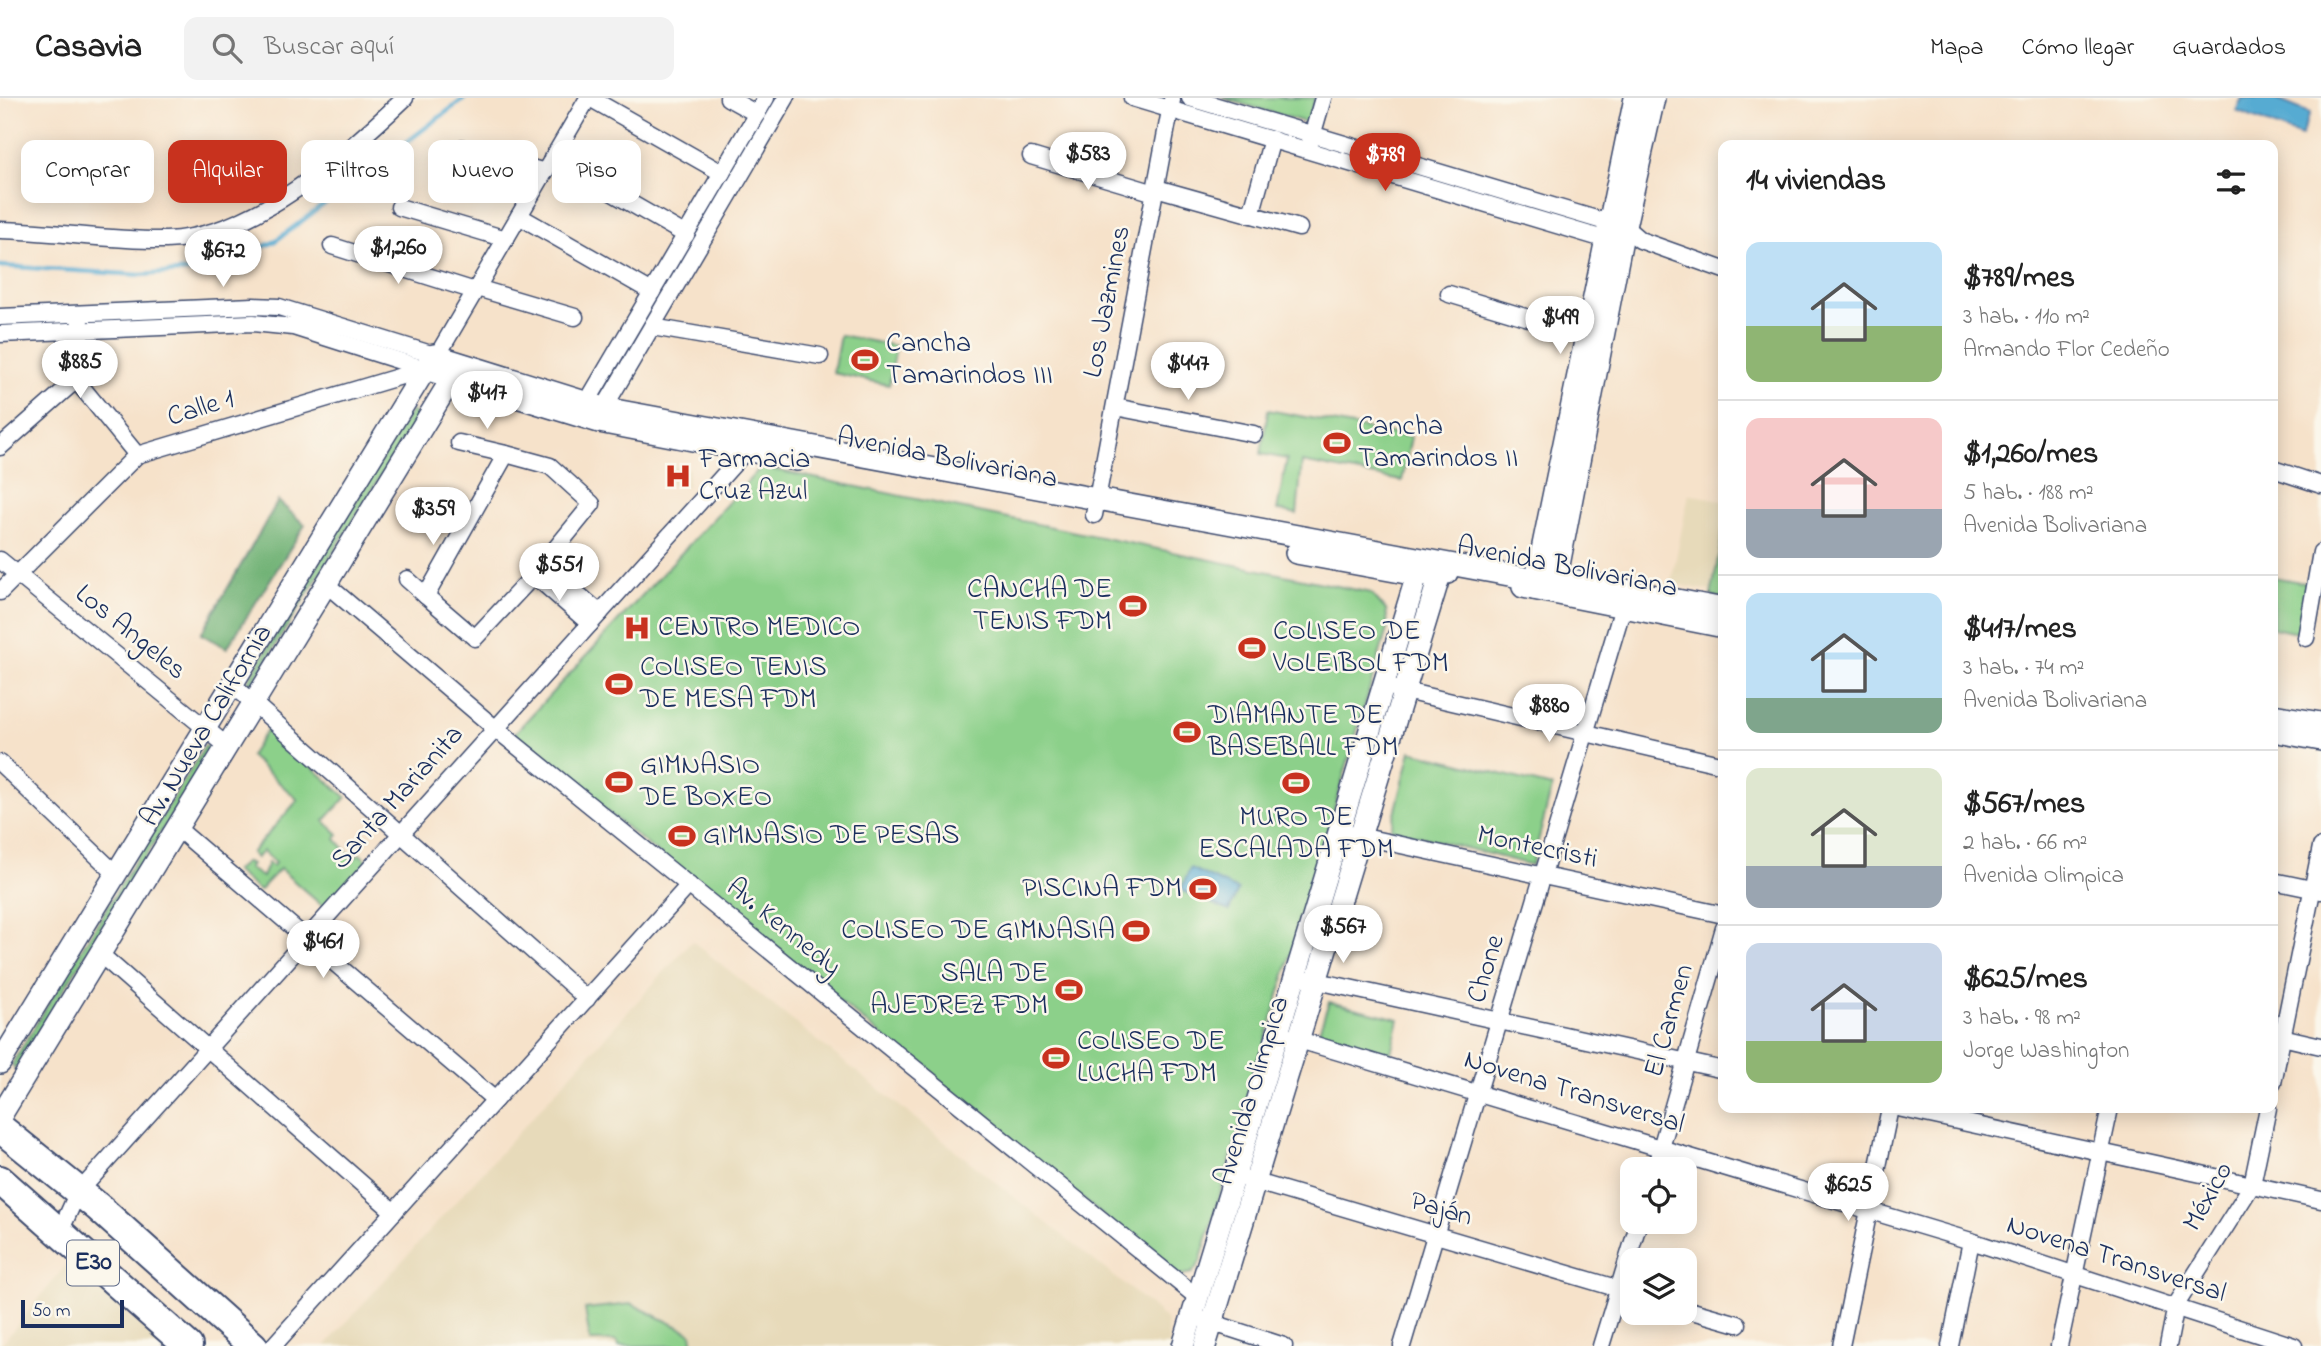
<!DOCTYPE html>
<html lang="es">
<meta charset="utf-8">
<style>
body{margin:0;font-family:"Indie Flower",sans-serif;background:#f2f2f2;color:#222;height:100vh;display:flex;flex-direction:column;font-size:26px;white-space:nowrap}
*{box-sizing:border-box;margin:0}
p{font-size:23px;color:#767676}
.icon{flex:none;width:38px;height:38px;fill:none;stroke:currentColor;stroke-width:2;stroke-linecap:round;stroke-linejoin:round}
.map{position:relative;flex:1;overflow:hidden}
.sheet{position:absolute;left:1718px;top:42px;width:560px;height:973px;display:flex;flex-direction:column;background:#fff;border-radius:14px;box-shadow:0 4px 18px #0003}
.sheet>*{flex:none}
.banner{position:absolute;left:21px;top:42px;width:665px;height:63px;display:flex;gap:14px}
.tools{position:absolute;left:1620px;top:1059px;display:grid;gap:14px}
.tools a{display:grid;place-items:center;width:77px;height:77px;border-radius:14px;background:#fff;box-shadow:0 4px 18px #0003;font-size:35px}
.scale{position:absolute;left:21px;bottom:18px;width:103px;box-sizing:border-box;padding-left:7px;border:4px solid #1b2f5e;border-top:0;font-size:19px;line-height:24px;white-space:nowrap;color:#1b2f5e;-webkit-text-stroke:5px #fbf7ec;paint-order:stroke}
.price{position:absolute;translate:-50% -60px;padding:0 16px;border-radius:24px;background:#fff;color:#222;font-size:23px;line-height:46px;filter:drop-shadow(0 2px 4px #0008)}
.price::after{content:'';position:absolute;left:50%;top:42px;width:21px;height:16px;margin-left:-10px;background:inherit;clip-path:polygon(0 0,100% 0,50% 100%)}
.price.current{background:#c8321e;color:#fff}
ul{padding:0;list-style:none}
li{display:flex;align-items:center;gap:21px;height:175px;padding:0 28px}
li+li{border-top:2px solid #e0e0e0}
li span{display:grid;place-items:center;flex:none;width:196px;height:140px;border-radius:14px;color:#555}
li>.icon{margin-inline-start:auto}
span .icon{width:84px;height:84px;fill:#fffc;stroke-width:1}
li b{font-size:30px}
h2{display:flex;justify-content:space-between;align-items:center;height:84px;padding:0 28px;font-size:30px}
.tag{padding:0 24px;border-radius:14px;background:#fff;box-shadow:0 4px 18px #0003;font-size:24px;line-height:63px}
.tag.current{background:#c8321e;color:#fff}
header{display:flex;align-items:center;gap:42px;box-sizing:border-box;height:98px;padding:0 35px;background:#fff;border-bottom:2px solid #e0e0e0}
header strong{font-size:33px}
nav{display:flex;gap:38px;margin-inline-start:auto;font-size:24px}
.search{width:490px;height:63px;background:#f2f2f2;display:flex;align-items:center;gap:18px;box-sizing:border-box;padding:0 24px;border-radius:14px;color:#767676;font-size:26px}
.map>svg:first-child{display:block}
.built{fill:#e7daba}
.green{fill:#8cd08a;stroke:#548074;stroke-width:2}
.forest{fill:#71b276;stroke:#46706a;stroke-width:2}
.water{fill:#56abd2;stroke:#386d98;stroke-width:2}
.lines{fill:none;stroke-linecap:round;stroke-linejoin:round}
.stream{stroke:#56abd2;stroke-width:4.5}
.minor-casing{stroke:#3c4a6e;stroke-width:19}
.tertiary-casing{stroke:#3c4a6e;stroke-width:24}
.trunk-casing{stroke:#3c4a6e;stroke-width:32}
.minor{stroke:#fff;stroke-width:16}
.tertiary{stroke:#fff;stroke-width:21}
.trunk{stroke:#fff;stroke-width:28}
.labels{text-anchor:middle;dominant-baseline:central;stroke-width:5;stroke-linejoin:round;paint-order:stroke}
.shield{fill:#fbf7ec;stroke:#5e6b89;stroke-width:2}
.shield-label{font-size:26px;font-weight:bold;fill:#1b2f5e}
.street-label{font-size:28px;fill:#1b2f5e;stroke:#fbf7ec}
.poi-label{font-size:28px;fill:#1b2f5e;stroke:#fbf7ec;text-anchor:start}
</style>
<header>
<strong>Casavia</strong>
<div class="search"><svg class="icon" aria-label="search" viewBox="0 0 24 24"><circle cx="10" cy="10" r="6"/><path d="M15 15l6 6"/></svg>Buscar aquí</div>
<nav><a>Mapa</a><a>Cómo llegar</a><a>Guardados</a></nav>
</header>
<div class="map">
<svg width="2321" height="1248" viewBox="0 0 2321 1248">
<rect width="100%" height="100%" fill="#fbf7ec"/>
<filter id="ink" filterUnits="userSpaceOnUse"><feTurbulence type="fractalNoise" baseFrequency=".0143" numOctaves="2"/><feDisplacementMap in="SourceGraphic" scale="14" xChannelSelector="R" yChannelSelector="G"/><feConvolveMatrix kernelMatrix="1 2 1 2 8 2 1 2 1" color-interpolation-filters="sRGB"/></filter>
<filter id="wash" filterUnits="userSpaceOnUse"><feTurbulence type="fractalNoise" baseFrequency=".00686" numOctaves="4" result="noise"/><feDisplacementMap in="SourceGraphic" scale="28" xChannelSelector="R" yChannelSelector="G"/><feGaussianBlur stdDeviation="1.57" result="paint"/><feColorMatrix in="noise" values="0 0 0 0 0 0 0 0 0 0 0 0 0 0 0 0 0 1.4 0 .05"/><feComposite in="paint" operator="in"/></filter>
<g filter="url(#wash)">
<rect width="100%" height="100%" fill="#f6e2ca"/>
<!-- built -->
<g class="built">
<polygon points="668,368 689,371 687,389 668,386"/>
<polygon points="1689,396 1724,403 1724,426 1710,493 1671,485"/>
<polygon points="692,843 1155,1211 1166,1222 1169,1248 325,1248"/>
<polygon points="68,1165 163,1248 0,1248"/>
</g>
<!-- green -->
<g class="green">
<polygon points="775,0 779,0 602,298 600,296"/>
<polygon points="1222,0 1315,0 1308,25"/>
<polygon points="840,237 896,248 889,287 833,275"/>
<polygon points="1268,312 1411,339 1402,383 1302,364 1297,416 1277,412 1287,361 1261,356"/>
<polygon points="411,313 418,317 251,587 248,583"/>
<polygon points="761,369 1371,495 1386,512 1388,528 1200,1164 1192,1175 1177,1178 513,637"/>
<polygon points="1724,429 1724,501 1711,498"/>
<polygon points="2273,479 2311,486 2302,536 2273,530"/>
<polygon points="268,630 346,699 324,723 338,736 336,741 353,761 360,756 370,765 327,812 280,771 259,793 235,773 246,764 251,766 248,770 262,779 268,765 273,768 275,765 263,753 256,760 251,755 298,702 250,658"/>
<polygon points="205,648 212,651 15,971 12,966"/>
<polygon points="1411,653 1552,689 1532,767 1391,731"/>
<polygon points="1329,904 1399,921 1390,959 1318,936"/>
<polygon points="632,1206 691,1235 693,1248 619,1248 617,1243 590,1243 585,1211"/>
</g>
<!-- forest -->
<polygon class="forest" points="278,403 305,427 227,550 201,536"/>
<!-- water -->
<g class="water">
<polygon points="2242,0 2273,0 2310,15 2301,38 2236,13"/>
<polygon points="1190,770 1238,792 1229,813 1181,792"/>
</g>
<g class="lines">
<!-- stream -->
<polyline class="stream" points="0,168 141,177 192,173 232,163 274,144 465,0"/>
</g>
</g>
<g filter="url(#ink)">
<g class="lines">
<defs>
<g id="minor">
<polyline points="590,0 722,75"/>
<polyline points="728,0 757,16"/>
<polyline points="1132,0 1617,145"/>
<polyline points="1190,0 1626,130 1640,142 1724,172"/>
<polyline points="1310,45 1323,0"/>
<polyline points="462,50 545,74"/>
<polyline points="1031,58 1155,95 1156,90 1299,130"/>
<polyline points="552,60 686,137"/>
<polyline points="399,109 506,141"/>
<polyline points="1251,117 1272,41"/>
<polyline points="519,118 652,194"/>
<path d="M0,132C55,133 110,143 166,142C254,139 344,58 405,0"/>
<polyline points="332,148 475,193"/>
<polyline points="477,190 575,219"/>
<polyline points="1449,196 1585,237"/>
<polyline points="0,219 253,208 279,209 434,257"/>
<polyline points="652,229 820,258"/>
<polyline points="0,236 253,225 293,229 425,271"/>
<polyline points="437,258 588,0"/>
<polyline points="76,282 137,357"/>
<polyline points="1115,309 1254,336"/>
<polyline points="591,311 587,304 766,0"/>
<polyline points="595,313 604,310 786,0"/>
<polyline points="459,345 506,356"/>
<polyline points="0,349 76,282 80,221"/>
<polygon points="506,356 550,368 592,406 534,477 475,540 426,498"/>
<polyline points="2273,371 2321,387"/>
<polyline points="1094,417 1172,2"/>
<polyline points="0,462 227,648"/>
<polyline points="543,466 600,515"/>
<polyline points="534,477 590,526"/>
<polyline points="407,481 426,498"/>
<polyline points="326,486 496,631 1197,1199 1195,1207"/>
<polyline points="0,494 137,357 425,271"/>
<polyline points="2306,540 2321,454"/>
<polyline points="232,586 587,901"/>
<polyline points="1396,591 1724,667"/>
<polyline points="0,665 116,776"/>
<polyline points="177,730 495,1002"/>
<polyline points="1350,736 1724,817"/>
<polyline points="2273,783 2321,793"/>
<polyline points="100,856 394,1114"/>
<polyline points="1308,881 1724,972"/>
<polyline points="2273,937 2321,948"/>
<polyline points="1289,939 1971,1143 2294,1248"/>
<polyline points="2273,985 2321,749"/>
<polyline points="1898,1010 2321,1102"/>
<polyline points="1655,1071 1724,830"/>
<polyline points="1246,1081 1633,1195"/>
<polyline points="59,1136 77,1096 751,347"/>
<polyline points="1685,1211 1738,1226"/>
<polyline points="1204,1222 1284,1248"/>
<polyline points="273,1248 689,787"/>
<polyline points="1402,1248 1623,509"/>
<polyline points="1601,1248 1639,1124"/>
<polyline points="1841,1248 1890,1010"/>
<polyline points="1950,1248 1971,1143"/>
<polyline points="2059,1248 2110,1010"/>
<polyline points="2168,1248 2176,1207 2252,1087 2268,1010"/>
</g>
<g id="tertiary">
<polyline points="425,271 599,324 797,362"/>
<polyline points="1296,455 1417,477 1447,475"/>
<polyline points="1523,489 1724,529"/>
<polyline points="1534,491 1635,0"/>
<polyline points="1554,493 1621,146 1654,0"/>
<polyline points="2273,617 2321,625"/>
<polyline points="2273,633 2321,642"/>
<polyline points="0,965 434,257 604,310 1536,482 1557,479 1724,511"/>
<polyline points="0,1019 459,269"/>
<polyline points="1183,1248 1417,477"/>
<polyline points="1205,1248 1441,473"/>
</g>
<g id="trunk">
<polyline points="0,1030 98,1109 253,1248"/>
<polyline points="0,1082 188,1248"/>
</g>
</defs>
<!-- minor casing -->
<use href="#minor" class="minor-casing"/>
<!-- tertiary casing -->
<use href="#tertiary" class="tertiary-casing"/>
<!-- trunk casing -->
<use href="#trunk" class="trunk-casing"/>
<!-- minor -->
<use href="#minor" class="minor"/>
<!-- tertiary -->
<use href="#tertiary" class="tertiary"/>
<!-- trunk -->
<use href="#trunk" class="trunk"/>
</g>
</g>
<!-- icons -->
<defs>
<symbol id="stadium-bare" viewBox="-9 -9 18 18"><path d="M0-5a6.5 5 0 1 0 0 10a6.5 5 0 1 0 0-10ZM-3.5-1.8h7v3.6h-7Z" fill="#c8321e" stroke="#fbf7ec" stroke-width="2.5" paint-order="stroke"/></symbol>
<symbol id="hospital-bare" viewBox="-9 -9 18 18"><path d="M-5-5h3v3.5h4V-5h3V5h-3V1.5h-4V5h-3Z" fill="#c8321e" stroke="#fbf7ec" stroke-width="2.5" paint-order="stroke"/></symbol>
</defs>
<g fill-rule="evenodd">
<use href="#stadium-bare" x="846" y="243" width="38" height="38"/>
<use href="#stadium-bare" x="1318" y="326" width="38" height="38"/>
<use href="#hospital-bare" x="659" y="359" width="38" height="38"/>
<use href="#stadium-bare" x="1114" y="489" width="38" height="38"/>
<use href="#hospital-bare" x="618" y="511" width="38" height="38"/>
<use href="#stadium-bare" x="1233" y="531" width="38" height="38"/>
<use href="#stadium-bare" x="600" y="567" width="38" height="38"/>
<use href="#stadium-bare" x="1168" y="615" width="38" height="38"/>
<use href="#stadium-bare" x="600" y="665" width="38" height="38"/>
<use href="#stadium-bare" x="1277" y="666" width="38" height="38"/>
<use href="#stadium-bare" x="663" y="719" width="38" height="38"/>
<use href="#stadium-bare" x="1184" y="772" width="38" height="38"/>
<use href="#stadium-bare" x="1117" y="814" width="38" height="38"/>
<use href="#stadium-bare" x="1050" y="873" width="38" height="38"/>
<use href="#stadium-bare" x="1037" y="941" width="38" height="38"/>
</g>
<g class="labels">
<!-- shield labels -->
<rect class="shield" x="67" y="1142.5" width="52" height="45" rx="5"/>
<g class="shield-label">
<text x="93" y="1165">E30</text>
</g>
<!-- street labels -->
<g class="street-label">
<text transform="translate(1108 204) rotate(-79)">Los Jazmines</text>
<text transform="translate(201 311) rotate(-17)">Calle 1</text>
<text transform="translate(947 361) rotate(11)">Avenida Bolivariana</text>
<text transform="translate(1567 470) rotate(11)">Avenida Bolivariana</text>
<text transform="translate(130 535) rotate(39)">Los Angeles</text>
<text transform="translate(207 628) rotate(-59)">Av. Nueva California</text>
<text transform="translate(398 700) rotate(-48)">Santa Marianita</text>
<text transform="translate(1537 750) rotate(12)">Montecristi</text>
<text transform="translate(783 830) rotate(39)">Av. Kennedy</text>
<text transform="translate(1487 871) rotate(-73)">Chone</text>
<text transform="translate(1670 923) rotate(-74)">El Carmen</text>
<text transform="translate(1253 993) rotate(-73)">Avenida Olimpica</text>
<text transform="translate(1574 995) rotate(17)">Novena Transversal</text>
<text transform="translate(2209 1099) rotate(-61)">México</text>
<text transform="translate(1441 1112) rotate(16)">Paján</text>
<text transform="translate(2116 1162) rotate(18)">Novena Transversal</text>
</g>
<!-- poi labels -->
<g class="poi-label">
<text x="886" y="246">Cancha<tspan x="886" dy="32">Tamarindos III</tspan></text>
<text x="1358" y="329">Cancha<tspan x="1358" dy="32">Tamarindos II</tspan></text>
<text x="699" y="362">Farmacia<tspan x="699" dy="32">Cruz Azul</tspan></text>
<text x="1112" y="492" text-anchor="end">CANCHA DE<tspan x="1112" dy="32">TENIS FDM</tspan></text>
<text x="658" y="530">CENTRO MEDICO</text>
<text x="1273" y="534">COLISEO DE<tspan x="1273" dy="32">VOLEIBOL FDM</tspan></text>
<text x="640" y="570">COLISEO TENIS<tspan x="640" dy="32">DE MESA FDM</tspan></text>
<text x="1208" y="618">DIAMANTE DE<tspan x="1208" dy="32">BASEBALL FDM</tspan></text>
<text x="640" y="668">GIMNASIO<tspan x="640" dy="32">DE BOXEO</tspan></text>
<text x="1296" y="720" text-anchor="middle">MURO DE<tspan x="1296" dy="32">ESCALADA FDM</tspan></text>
<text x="703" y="738">GIMNASIO DE PESAS</text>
<text x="1182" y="791" text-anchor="end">PISCINA FDM</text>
<text x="1115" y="833" text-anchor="end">COLISEO DE GIMNASIA</text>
<text x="1048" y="876" text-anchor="end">SALA DE<tspan x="1048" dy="32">AJEDREZ FDM</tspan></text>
<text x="1077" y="944">COLISEO DE<tspan x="1077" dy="32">LUCHA FDM</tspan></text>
</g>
</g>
</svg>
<div class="tools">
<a><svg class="icon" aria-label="locate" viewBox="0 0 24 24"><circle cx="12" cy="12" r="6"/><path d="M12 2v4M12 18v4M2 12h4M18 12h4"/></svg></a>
<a><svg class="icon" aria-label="layers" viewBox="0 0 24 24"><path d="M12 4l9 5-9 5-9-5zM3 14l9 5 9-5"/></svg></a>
</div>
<div class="scale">50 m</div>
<b class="price" style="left:1088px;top:94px">$583</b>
<b class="price current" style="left:1385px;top:95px">$789</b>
<b class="price" style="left:398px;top:188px">$1,260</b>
<b class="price" style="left:223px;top:191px">$672</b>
<b class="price" style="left:1560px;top:258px">$499</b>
<b class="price" style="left:80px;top:302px">$885</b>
<b class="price" style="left:1188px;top:304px">$447</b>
<b class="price" style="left:487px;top:333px">$417</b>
<b class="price" style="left:433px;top:449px">$359</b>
<b class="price" style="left:559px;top:505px">$551</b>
<b class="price" style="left:1549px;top:646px">$880</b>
<b class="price" style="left:1343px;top:867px">$567</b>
<b class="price" style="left:323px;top:882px">$461</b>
<b class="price" style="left:1848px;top:1125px">$625</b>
<div class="banner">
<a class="tag">Comprar</a>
<a class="tag current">Alquilar</a>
<a class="tag">Filtros</a>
<a class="tag">Nuevo</a>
<a class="tag">Piso</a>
</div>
<section class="sheet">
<h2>14 viviendas<svg class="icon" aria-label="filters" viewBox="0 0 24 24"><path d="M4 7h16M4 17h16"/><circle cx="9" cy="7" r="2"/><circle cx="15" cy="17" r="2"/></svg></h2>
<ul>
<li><span style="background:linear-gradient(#bfe0f5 60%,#8fb573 0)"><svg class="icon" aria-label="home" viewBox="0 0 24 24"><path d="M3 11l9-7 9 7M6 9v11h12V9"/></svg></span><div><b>$789/mes</b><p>3 hab. · 110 m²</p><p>Armando Flor Cedeño</p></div></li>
<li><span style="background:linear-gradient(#f6c9c9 65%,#9aa5b1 0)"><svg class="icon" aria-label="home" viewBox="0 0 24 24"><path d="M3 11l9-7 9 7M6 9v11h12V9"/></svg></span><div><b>$1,260/mes</b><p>5 hab. · 188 m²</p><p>Avenida Bolivariana</p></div></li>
<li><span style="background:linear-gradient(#bfe0f5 75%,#7fa58c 0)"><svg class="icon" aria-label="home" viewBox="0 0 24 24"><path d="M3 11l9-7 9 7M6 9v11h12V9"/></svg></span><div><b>$417/mes</b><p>3 hab. · 74 m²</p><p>Avenida Bolivariana</p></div></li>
<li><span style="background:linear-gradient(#dfe7d0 70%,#9aa5b1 0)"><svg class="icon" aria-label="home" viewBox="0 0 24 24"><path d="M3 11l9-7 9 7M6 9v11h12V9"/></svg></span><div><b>$567/mes</b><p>2 hab. · 66 m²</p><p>Avenida Olimpica</p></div></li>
<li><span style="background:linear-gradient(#c9d6e8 70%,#8fb573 0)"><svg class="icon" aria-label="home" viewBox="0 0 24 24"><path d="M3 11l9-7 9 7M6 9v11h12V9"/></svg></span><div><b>$625/mes</b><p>3 hab. · 98 m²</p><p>Jorge Washington</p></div></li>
</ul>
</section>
</div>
